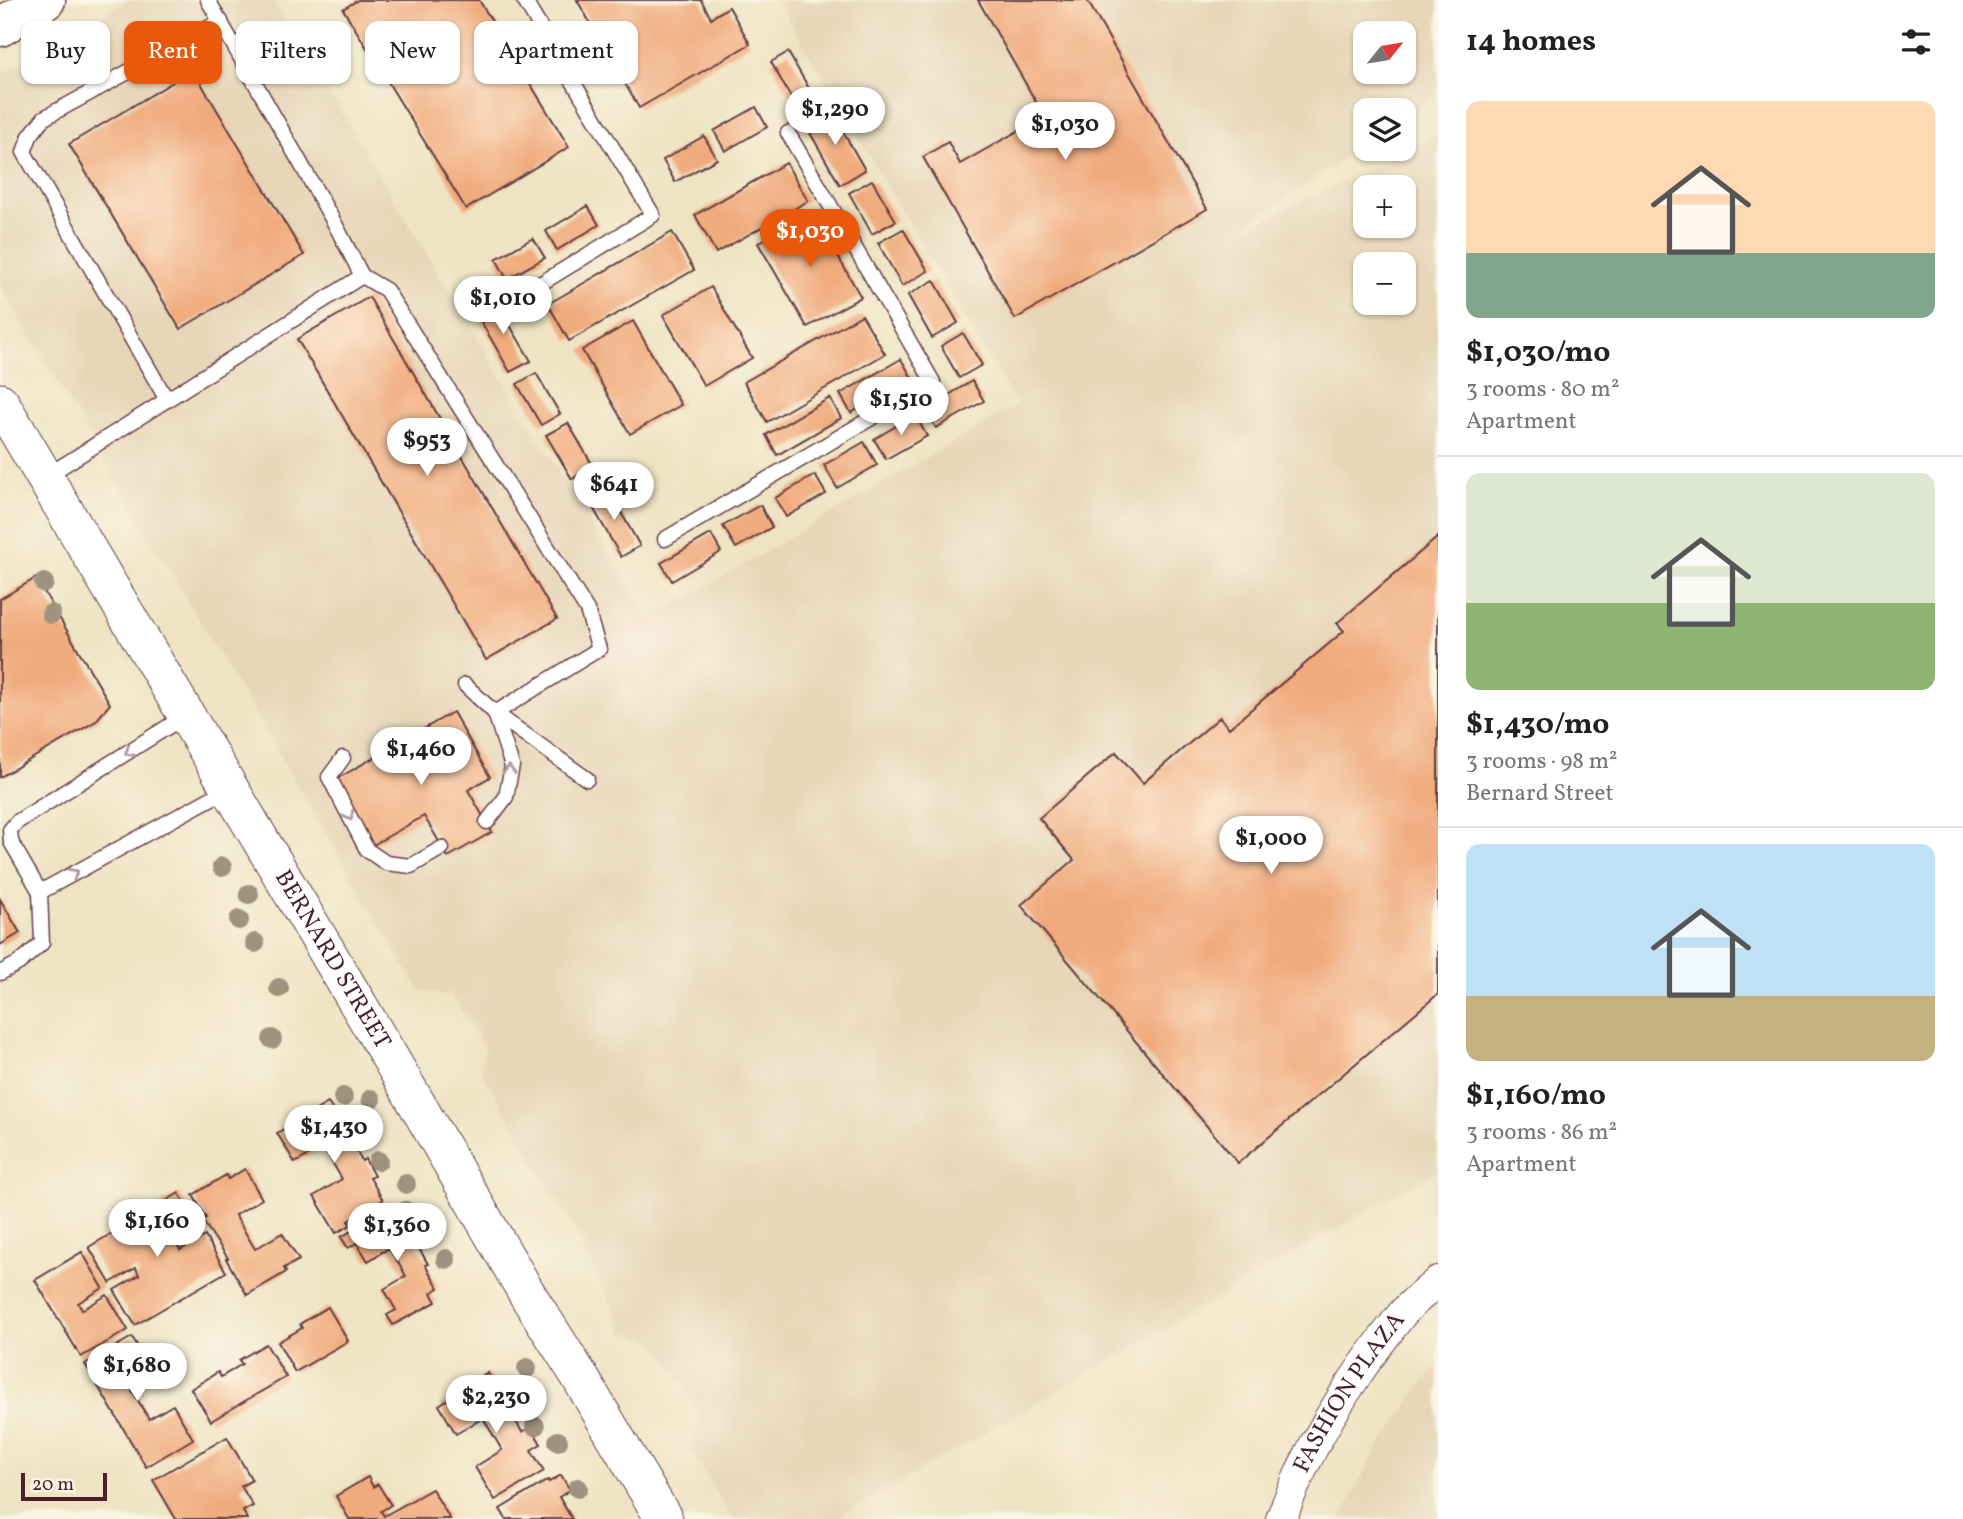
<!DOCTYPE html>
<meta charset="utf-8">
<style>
body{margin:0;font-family:Vollkorn,serif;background:#f2f2f2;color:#202124;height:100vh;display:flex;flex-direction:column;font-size:26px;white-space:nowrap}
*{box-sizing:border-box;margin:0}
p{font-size:23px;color:#757577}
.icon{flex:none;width:38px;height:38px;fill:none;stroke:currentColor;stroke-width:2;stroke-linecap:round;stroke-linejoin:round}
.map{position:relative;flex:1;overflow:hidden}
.sheet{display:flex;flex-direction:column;background:#fff;width:525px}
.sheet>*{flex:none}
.guide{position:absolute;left:21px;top:21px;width:665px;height:63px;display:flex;gap:14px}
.needle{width:46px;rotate:60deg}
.fabs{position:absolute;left:1353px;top:21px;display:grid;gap:14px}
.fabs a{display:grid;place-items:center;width:63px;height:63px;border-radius:14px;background:#fff;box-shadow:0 2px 5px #0004;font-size:35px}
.scale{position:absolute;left:21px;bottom:18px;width:86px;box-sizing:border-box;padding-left:7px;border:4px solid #4a1f2b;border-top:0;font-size:19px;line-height:24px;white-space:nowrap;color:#4a1f2b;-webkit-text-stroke:5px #fcf5e5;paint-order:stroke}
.price{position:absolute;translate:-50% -60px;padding:0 16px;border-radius:24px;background:#fff;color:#222;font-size:23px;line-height:46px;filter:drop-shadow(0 2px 4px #0008)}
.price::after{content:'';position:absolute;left:50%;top:42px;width:21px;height:16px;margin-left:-10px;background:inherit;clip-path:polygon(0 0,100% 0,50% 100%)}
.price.active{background:#ea580c;color:#fff}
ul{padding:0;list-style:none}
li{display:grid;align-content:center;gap:14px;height:371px;padding:0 28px}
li+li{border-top:2px solid #e0e0e0}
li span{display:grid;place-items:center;height:217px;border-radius:14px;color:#555}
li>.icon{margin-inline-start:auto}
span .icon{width:126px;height:126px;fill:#fffc;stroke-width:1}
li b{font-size:30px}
h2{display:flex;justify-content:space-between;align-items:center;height:84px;padding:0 28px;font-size:30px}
.tag{padding:0 24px;border-radius:14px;background:#fff;box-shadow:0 2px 5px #0004;font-size:24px;line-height:63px}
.tag.active{background:#ea580c;color:#fff}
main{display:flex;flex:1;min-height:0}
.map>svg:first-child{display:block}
.built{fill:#e6d5b7;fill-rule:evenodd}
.building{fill:#f0ab7d}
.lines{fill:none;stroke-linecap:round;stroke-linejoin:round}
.service-casing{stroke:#633c42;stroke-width:17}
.minor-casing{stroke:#633c42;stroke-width:32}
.tertiary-casing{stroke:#633c42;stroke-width:39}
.secondary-casing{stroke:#633c42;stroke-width:41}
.service{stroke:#fff;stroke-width:14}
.minor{stroke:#fff;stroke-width:30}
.tertiary{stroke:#fff;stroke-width:37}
.secondary{stroke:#fff;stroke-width:38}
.tree{fill:#9f927e}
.oneway{stroke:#ae9aa0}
.labels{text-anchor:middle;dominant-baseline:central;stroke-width:7;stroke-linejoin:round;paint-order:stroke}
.street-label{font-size:24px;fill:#4a1f2b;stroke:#fcf5e5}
</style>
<main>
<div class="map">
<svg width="1438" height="1519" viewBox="0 0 1438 1519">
<rect width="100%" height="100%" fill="#fcf5e5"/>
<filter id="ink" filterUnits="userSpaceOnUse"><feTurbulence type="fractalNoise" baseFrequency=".0143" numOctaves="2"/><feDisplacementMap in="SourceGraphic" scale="14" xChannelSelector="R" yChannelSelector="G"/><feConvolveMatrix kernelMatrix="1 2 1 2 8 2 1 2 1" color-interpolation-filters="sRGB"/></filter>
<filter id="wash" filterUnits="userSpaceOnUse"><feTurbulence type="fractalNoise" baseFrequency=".00686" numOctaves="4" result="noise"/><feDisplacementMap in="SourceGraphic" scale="28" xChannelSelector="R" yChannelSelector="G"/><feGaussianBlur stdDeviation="1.57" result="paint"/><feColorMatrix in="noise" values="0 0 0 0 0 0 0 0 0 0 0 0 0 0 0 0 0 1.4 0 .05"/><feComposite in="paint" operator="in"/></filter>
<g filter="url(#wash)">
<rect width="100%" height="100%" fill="#eee3c2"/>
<!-- built -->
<g class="built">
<path d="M127,0H273L649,620L1017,405L777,0H1438V95L1404,118V110H1365V144L1232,235L1438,135V1170L836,1519H732L691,1450L700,1415L656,1341L624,1333L581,1239L480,1069L485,1050L450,992L443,996L418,989L0,285V74ZM1365,33H1404V72H1365ZM1365,187H1404V226H1365ZM1365,264H1404V303H1365Z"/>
<polygon points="1438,1365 1438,1519 1341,1519 1372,1458 1422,1384"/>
</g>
<g id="blocks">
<!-- building -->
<g class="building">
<polygon points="358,0 479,0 569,147 466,209 343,9"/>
<polygon points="577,0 701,0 711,18 729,7 750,44 639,108"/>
<polygon points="978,0 1087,0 1207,209 1015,319 923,157 948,142 960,164 1044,116"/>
<polygon points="788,52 817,102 799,112 771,62"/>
<polygon points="193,70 304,255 180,329 69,144"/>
<polygon points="756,107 767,127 725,151 714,131"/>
<polygon points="830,109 865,170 840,185 805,124"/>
<polygon points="704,136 717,159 675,182 663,160"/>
<polygon points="786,163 808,201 716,253 695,215"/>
<polygon points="872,180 896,221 872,234 849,193"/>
<polygon points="588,206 599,225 557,250 546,231"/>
<polygon points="812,211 861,297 807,327 758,243"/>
<polygon points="903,229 928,271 902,286 878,243"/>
<polygon points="672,232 694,270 569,341 548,304"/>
<polygon points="533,238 545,258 507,279 496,259"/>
<polygon points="934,280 958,323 932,338 908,295"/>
<polygon points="711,287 752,358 704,386 663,315"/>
<polygon points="369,297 557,619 486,660 297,339"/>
<polygon points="495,300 531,361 510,372 475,311"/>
<polygon points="862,315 885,354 767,422 744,382"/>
<polygon points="633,321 681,405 630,434 582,350"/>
<polygon points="963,333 982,365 959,378 941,346"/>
<polygon points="901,359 912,378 851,413 840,394"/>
<polygon points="536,373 560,414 541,425 517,384"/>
<polygon points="972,381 984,401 936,428 925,409"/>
<polygon points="830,398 841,418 777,455 766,435"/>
<polygon points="915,415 927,436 886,459 874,439"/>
<polygon points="568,423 593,466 572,479 546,435"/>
<polygon points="864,442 877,465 837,488 824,465"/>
<polygon points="815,475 826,494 786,517 775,498"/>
<polygon points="606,486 640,546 621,557 587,497"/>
<polygon points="760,505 772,527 736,548 723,526"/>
<polygon points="711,534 721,552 672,581 661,563"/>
<polygon points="1438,537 1438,994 1238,1163 1021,905 1074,860 1039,818 1116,752 1143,783 1220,717 1229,728 1344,631 1337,623"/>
<polygon points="36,578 110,704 96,721 0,777 0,599"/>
<polygon points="453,712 490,777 468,790 492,832 448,857 424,816 373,845 335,780"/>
<polygon points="0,899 20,933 0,945"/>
<polygon points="328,1103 351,1137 349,1138 362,1161 365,1159 374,1176 370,1178 383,1200 348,1221 351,1225 336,1233 314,1196 342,1179 323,1147 295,1163 277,1133"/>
<polygon points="245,1169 262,1199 235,1215 255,1249 282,1233 299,1260 284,1268 286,1272 247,1295 226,1259 228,1258 202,1220 206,1218 193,1195 226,1175 228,1179"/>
<polygon points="179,1193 201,1230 177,1244 180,1250 205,1236 226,1272 135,1325 114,1290 139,1275 136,1268 110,1283 89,1247"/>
<polygon points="391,1208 406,1233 409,1231 428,1264 425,1265 439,1288 431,1293 436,1302 393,1325 387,1315 396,1310 384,1289 406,1276 389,1248 368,1261 357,1243 348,1248 341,1237"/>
<polygon points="82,1252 103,1288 78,1303 82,1310 107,1295 128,1330 81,1357 35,1280"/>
<polygon points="328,1307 348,1341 295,1372 278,1342 302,1328 300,1324"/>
<polygon points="132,1337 154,1373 130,1387 149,1419 173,1405 193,1439 146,1467 85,1364"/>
<polygon points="266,1344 286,1377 211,1421 191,1389 218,1372 221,1377 242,1364 239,1360"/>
<polygon points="488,1373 499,1391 507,1386 517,1403 508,1408 522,1432 531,1427 541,1444 531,1450 544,1471 495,1500 475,1467 502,1450 483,1418 456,1434 439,1405"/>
<polygon points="227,1437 252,1480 241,1486 253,1506 243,1511 247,1519 176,1519 153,1480"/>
<polygon points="561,1475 570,1490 559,1497 572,1519 506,1519 500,1509 548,1480 549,1482"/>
<polygon points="368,1477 373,1487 378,1484 391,1505 381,1511 384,1516 432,1489 450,1519 349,1519 336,1496"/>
</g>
</g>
</g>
<g filter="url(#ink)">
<use href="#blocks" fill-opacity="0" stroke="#633c42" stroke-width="2"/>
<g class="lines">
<defs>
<g id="service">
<polyline points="362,276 386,290 587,610 599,649 495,713 512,766 506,797 487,822"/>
<polyline points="522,295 653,215 524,0"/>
<polyline points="167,400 24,152 30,136 44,118 221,21"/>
<polyline points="45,477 362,276 335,224 208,0"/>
<polyline points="665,539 933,382 788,133"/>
<polyline points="465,685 495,713 587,779"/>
<polyline points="185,716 17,822 10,830 11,842 40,892 228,789"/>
<polyline points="343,758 329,777 367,850 386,863 411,866 442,848"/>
<polyline points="0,973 19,963 42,943 40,892"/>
</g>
<g id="minor">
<path id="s1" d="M1281,1519C1308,1445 1353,1375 1402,1314C1412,1302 1426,1292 1438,1281"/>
</g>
<g id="tertiary">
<path id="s2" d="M0,402L389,1056L529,1297L578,1374L664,1519"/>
</g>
<polyline id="secondary" points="0,27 46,0"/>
</defs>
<!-- service casing -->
<use href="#service" class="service-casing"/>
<!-- minor casing -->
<use href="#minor" class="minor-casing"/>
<!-- tertiary casing -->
<use href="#tertiary" class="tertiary-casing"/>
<!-- secondary casing -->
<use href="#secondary" class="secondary-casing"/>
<!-- service -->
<use href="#service" class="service"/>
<!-- minor -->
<use href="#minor" class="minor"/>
<!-- tertiary -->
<use href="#tertiary" class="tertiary"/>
<!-- secondary -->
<use href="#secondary" class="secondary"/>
</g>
<!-- trees -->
<g class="tree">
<circle cx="44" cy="583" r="10"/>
<circle cx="51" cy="614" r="10"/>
<circle cx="222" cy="867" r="10"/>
<circle cx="249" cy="894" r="10"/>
<circle cx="239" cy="920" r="10"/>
<circle cx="255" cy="943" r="10"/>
<circle cx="279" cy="988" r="10"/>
<circle cx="272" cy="1039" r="10"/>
<circle cx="343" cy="1097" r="10"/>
<circle cx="371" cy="1099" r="10"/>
<circle cx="378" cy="1161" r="10"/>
<circle cx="406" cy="1184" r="10"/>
<circle cx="406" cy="1211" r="10"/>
<circle cx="446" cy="1259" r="10"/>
<circle cx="527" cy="1368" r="10"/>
<circle cx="535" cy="1426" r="10"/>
<circle cx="558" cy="1441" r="10"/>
<circle cx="578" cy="1488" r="10"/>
</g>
<!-- one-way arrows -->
<defs><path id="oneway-chevron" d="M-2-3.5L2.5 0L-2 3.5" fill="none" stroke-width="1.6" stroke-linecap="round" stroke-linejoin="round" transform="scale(1.75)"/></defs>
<g class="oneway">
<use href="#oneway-chevron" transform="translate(129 752) rotate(148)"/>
<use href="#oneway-chevron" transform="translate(509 770) rotate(-89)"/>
<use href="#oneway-chevron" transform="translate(349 816) rotate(62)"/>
<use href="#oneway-chevron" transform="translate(74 873) rotate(-29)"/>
</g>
</g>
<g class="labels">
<!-- street labels -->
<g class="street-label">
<text stroke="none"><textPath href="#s2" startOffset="649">BERNARD STREET</textPath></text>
<text stroke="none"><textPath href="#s1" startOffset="144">FASHION PLAZA</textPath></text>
</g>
</g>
</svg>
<div class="fabs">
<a><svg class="needle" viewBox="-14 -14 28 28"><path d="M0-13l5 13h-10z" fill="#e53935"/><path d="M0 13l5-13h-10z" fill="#757577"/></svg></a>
<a><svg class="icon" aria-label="layers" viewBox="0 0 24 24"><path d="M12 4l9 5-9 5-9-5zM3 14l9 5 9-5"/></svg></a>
<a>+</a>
<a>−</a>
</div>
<div class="scale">20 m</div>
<b class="price" style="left:835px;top:147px">$1,290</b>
<b class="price" style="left:1065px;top:162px">$1,030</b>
<b class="price active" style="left:810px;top:269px">$1,030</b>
<b class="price" style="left:503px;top:336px">$1,010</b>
<b class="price" style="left:901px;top:437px">$1,510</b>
<b class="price" style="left:427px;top:478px">$953</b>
<b class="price" style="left:614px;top:522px">$641</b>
<b class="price" style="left:421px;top:787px">$1,460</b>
<b class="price" style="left:1271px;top:876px">$1,000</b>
<b class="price" style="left:334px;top:1165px">$1,430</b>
<b class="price" style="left:157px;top:1259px">$1,160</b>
<b class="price" style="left:397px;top:1263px">$1,360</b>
<b class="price" style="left:137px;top:1403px">$1,680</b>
<b class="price" style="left:496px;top:1435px">$2,230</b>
<div class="guide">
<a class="tag">Buy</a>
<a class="tag active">Rent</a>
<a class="tag">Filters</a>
<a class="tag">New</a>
<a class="tag">Apartment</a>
</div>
</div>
<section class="sheet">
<h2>14 homes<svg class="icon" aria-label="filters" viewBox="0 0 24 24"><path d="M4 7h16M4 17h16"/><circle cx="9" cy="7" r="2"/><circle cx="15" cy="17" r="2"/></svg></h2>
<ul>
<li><span style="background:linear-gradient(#ffd9b3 70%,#7fa58c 0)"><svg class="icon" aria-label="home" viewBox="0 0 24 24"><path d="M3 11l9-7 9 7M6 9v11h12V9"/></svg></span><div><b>$1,030/mo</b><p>3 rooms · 80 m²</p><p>Apartment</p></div></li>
<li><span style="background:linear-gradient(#dfe7d0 60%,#8fb573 0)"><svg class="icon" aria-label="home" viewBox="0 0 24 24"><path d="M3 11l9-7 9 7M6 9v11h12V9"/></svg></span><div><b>$1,430/mo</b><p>3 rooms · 98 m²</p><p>Bernard Street</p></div></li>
<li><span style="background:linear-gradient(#bfe0f5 70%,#c2b280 0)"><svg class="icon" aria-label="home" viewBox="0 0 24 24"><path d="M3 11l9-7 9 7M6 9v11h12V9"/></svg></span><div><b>$1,160/mo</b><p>3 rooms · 86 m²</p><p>Apartment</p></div></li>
</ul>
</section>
</main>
